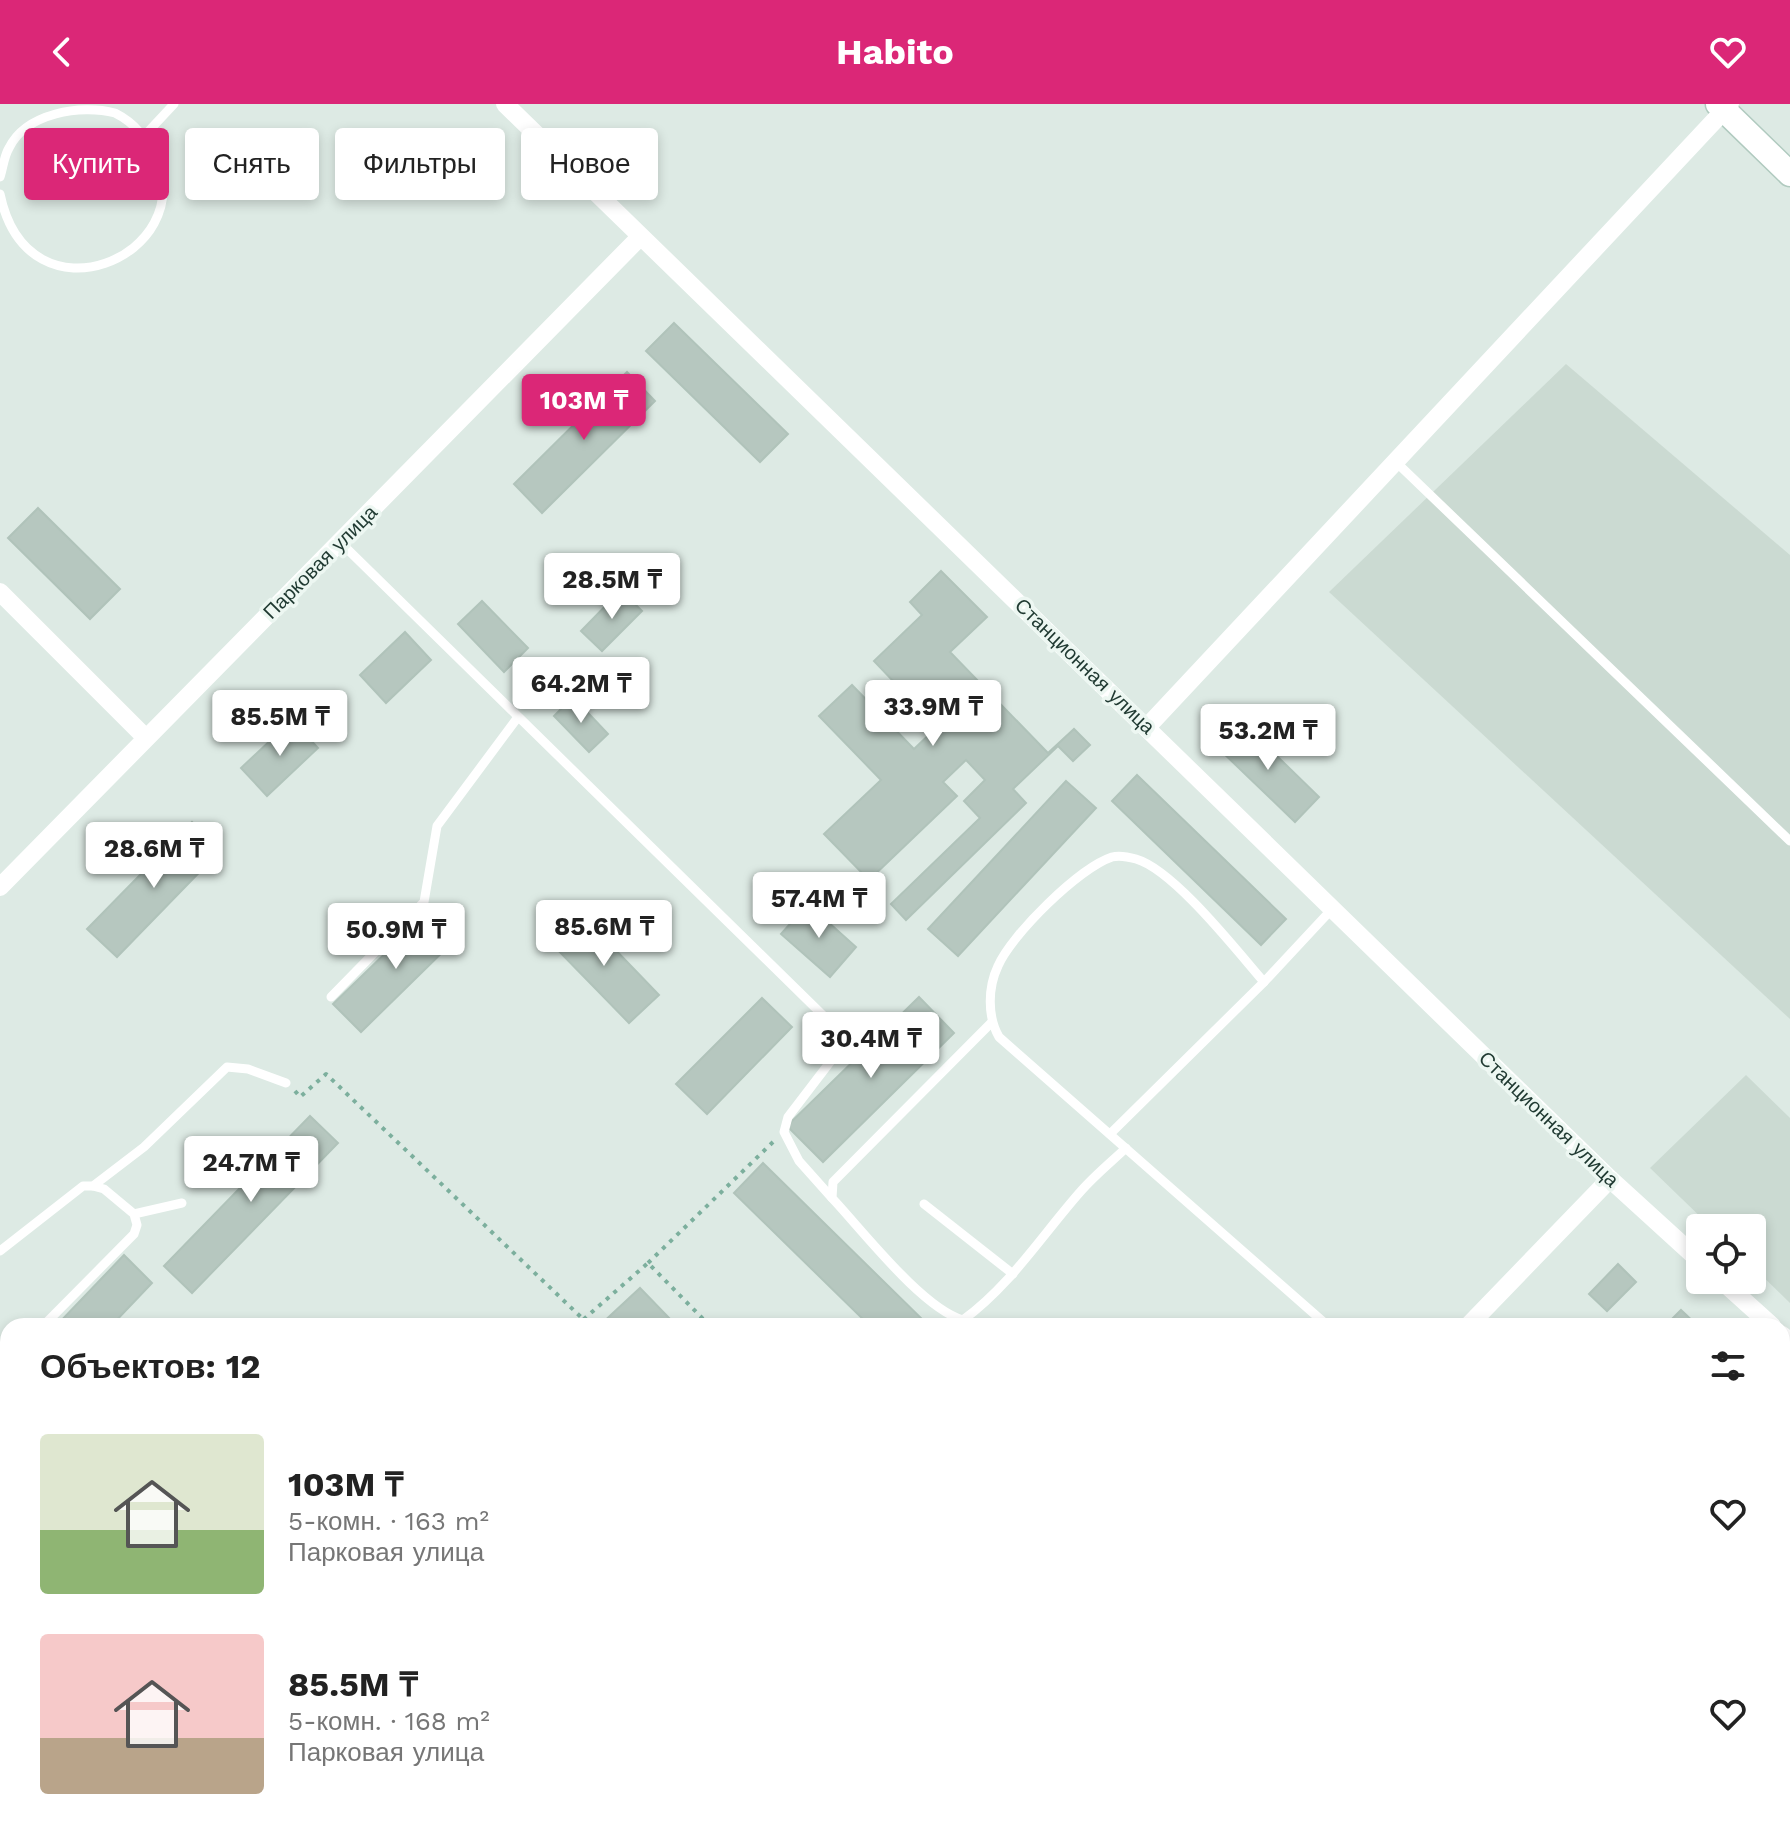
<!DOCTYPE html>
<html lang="ru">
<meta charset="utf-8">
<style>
body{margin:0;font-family:"Work Sans",sans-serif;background:#f2f2f2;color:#222;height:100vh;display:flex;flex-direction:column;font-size:30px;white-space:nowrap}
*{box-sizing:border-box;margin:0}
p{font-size:26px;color:#767676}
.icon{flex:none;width:44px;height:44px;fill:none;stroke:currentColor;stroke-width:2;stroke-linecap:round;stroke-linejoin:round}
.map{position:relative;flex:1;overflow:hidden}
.drawer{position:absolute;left:0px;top:1214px;width:1790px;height:514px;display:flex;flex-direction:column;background:#fff;border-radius:24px 24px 0 0;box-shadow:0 4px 12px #0003}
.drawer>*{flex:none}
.hud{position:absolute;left:24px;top:24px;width:800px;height:72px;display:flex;gap:16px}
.tools{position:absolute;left:1686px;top:1110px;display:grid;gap:16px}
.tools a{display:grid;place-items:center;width:80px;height:80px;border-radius:8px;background:#fff;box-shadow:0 4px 12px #0003;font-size:40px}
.price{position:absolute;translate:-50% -68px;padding:0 18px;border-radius:8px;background:#fff;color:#222;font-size:26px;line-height:52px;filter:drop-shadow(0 2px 4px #0008)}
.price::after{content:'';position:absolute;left:50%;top:48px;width:24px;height:18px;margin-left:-12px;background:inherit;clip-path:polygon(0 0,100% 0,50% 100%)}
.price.selected{background:#db2777;color:#fff}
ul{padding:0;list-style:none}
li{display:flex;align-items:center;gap:24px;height:200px;padding:0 40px}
li span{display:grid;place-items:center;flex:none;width:224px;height:160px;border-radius:8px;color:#555}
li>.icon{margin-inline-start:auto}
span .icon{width:96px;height:96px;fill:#fffc;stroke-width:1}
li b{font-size:34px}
h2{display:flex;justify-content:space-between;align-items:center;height:96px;padding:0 40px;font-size:34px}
.chip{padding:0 28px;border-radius:8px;background:#fff;box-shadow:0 4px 12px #0003;font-size:28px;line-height:72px}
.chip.selected{background:#db2777;color:#fff}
header{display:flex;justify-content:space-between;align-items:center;height:104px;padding:0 40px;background:#db2777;color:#fff;font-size:36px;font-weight:700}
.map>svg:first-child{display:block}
.built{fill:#cbdad2}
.building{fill:#b6c7bf;stroke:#b0c3ba;stroke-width:2}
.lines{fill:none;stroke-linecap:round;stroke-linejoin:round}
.secondary-casing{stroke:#b0cabf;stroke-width:27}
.path{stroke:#7caf9d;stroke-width:4;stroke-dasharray:4 6;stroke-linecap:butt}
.service{stroke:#fff;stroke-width:9}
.minor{stroke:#fff;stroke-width:18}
.secondary{stroke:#fff;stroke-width:24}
.labels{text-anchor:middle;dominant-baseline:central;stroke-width:7;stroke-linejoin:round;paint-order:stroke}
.street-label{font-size:20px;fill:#1f3931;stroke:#edf7f2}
</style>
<header><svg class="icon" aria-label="back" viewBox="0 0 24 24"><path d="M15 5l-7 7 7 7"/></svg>Habito<svg class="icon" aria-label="heart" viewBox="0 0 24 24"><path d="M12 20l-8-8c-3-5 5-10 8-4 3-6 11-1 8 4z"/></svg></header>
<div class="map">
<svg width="1790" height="1727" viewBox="0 0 1790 1727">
<rect width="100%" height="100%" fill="#ddeae4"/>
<!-- built -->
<g class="built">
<polygon points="1566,260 1790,451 1790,915 1329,488"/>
<polygon points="1746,971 1790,1014 1790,1199 1752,1162 1752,1124 1712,1124 1650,1064"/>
</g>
<!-- building -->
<g class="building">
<polygon points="674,219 788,330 760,358 646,247"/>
<polygon points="627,268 655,297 542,409 514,380"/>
<polygon points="38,404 120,485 90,515 8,434"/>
<polygon points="941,467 987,513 950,548 1048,649 1074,625 1090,641 1073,657 1058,642 1013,685 1026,699 906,816 891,800 980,714 964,697 985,676 966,656 943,678 957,692 869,776 824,730 881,676 819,612 852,581 914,645 937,623 874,557 922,511 910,498"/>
<polygon points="621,486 642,507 602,547 581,527"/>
<polygon points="482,497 528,544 504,568 458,520"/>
<polygon points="405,528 431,556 386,599 360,571"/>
<polygon points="573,593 608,630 589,648 554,612"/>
<polygon points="292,616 318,644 267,692 241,664"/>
<polygon points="1242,618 1319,693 1295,718 1218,644"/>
<polygon points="1137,671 1286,815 1261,841 1112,697"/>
<polygon points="1066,677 1096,704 958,852 928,825"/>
<polygon points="192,718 221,746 117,853 87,825"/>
<polygon points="808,800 856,843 830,873 781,830"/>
<polygon points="431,805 458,833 361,928 333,900"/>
<polygon points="580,809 659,891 629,919 550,838"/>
<polygon points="919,893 954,929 823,1058 787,1022"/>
<polygon points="762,894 792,923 707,1010 676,980"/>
<polygon points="310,1012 338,1039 192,1189 164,1162"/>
<polygon points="763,1059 929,1222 870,1222 734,1089"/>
<polygon points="124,1151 152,1179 111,1222 56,1222"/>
<polygon points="1618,1160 1636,1178 1607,1207 1589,1190"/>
<polygon points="640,1184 672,1217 667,1222 599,1222"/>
<polygon points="1681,1206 1698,1222 1665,1222"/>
<polygon points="8,1271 8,1329 0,1321 0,1280"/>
<polygon points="1785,1310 1790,1314 1790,1354 1782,1346 1782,1313"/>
<polygon points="1782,1526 1790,1534 1782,1547"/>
<polygon points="1782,1641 1790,1648 1790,1663 1782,1671"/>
<polygon points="169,1720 176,1727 126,1727 119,1721"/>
<polygon points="336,1720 399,1720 392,1727 330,1727"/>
<polygon points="460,1720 510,1720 503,1727 467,1727"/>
<polygon points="622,1720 674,1720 668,1727 615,1727"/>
<polygon points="853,1720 910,1720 904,1727 848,1727"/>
<polygon points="1171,1720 1207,1720 1210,1723 1206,1727 1170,1727 1167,1724"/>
<polygon points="1238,1720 1273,1720 1266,1727 1245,1727"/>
<polygon points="1699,1720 1736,1720 1730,1727 1698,1727 1695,1724"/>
</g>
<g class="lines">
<defs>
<polyline id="secondary" points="1718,0 1790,70"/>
</defs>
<!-- secondary casing -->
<use href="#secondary" class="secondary-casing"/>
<!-- path -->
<g class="path">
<polyline points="295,987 300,993 326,970 583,1215"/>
<polyline points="648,1159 773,1038"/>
<polyline points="576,1222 648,1159 710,1222"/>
</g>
<!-- service -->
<g class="service">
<polyline points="145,31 174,0"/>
<path d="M0,73C3,64 4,52 9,44C26,9 81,0 115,9C135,19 146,34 155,53C201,151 28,226 0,90"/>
<polyline points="1397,359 1790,737"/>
<polyline points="340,438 839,927 840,945 788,1013 784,1028 799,1057 832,1094"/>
<path d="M1264,878C1237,847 1174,766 1136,755C1129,753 1119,751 1112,753C1079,764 1012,830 998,862C988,883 987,912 999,933L1328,1222"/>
<polyline points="331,893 424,798 437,722 518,613"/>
<path d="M991,919L833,1078L832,1094C863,1127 922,1204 963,1216C1011,1181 1042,1131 1081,1087C1094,1072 1111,1058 1126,1044"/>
<polyline points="1110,1030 1264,878 1333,804"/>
<polyline points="93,1082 104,1085 134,1110 182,1099"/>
<polyline points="924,1100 1013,1170"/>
<polyline points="0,1147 83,1082 93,1082 144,1043 227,963 248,965 286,979"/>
<polyline points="43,1222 134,1130 137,1121 134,1110"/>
<polyline points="1782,1264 1790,1255"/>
<polyline points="0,1265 8,1257"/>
<polyline points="0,1347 8,1353"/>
<polyline points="102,1720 102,1727"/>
<polyline points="802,1720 809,1727"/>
<polyline points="431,1727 435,1720"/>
<polyline points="598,1727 604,1720"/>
<polyline points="764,1727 770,1720"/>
<polyline points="813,1727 820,1720"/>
<polyline points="1331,1727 1338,1720"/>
</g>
<!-- minor -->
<g class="minor">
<polyline points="505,0 1610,1075 1700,1157"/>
<polyline points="0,488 146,634"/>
<polyline points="1148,622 1730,0"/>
<polyline points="0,783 639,134"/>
<polyline points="1721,1176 1772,1222"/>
<polyline points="1468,1222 1610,1075"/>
<polyline points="1782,1231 1790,1238"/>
<polyline points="0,1457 8,1465"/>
<polyline points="1782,1592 1790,1583"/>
<polyline points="270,1720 277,1727"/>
<polyline points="1102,1720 1109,1727"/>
<polyline points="979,1727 986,1720"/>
<polyline points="1649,1727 1656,1720"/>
</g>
<!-- secondary -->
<use href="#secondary" class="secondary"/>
</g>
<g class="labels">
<!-- street labels -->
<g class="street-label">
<text transform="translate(320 458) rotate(-45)">Парковая улица</text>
<text transform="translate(1085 562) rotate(44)">Станционная улица</text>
<text transform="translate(1549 1015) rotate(44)">Станционная улица</text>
</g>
</g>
</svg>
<div class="tools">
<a><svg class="icon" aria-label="locate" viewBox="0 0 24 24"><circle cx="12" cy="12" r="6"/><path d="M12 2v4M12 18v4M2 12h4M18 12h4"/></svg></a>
</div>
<b class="price selected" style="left:584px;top:338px">103M ₸</b>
<b class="price" style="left:612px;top:517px">28.5M ₸</b>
<b class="price" style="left:581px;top:621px">64.2M ₸</b>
<b class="price" style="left:933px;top:644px">33.9M ₸</b>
<b class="price" style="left:280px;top:654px">85.5M ₸</b>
<b class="price" style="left:1268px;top:668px">53.2M ₸</b>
<b class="price" style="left:154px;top:786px">28.6M ₸</b>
<b class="price" style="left:819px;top:836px">57.4M ₸</b>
<b class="price" style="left:604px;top:864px">85.6M ₸</b>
<b class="price" style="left:396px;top:867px">50.9M ₸</b>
<b class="price" style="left:871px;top:976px">30.4M ₸</b>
<b class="price" style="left:251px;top:1100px">24.7M ₸</b>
<div class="hud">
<a class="chip selected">Купить</a>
<a class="chip">Снять</a>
<a class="chip">Фильтры</a>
<a class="chip">Новое</a>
</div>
<section class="drawer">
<h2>Объектов: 12<svg class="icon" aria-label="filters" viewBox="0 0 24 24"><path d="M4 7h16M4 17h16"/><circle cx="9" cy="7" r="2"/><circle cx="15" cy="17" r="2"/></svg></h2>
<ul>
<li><span style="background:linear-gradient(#dfe7d0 60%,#8fb573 0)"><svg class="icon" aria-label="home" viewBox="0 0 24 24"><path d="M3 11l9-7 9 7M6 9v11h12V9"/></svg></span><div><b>103M ₸</b><p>5-комн. · 163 m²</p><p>Парковая улица</p></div><svg class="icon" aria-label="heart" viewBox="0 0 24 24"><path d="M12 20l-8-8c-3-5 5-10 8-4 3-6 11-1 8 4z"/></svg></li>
<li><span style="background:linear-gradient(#f6c9c9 65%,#b9a48a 0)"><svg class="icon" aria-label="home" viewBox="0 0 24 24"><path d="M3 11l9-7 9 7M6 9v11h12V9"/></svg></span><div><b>85.5M ₸</b><p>5-комн. · 168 m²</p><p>Парковая улица</p></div><svg class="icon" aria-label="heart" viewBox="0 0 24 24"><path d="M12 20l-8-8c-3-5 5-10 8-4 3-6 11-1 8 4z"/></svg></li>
</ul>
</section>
</div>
